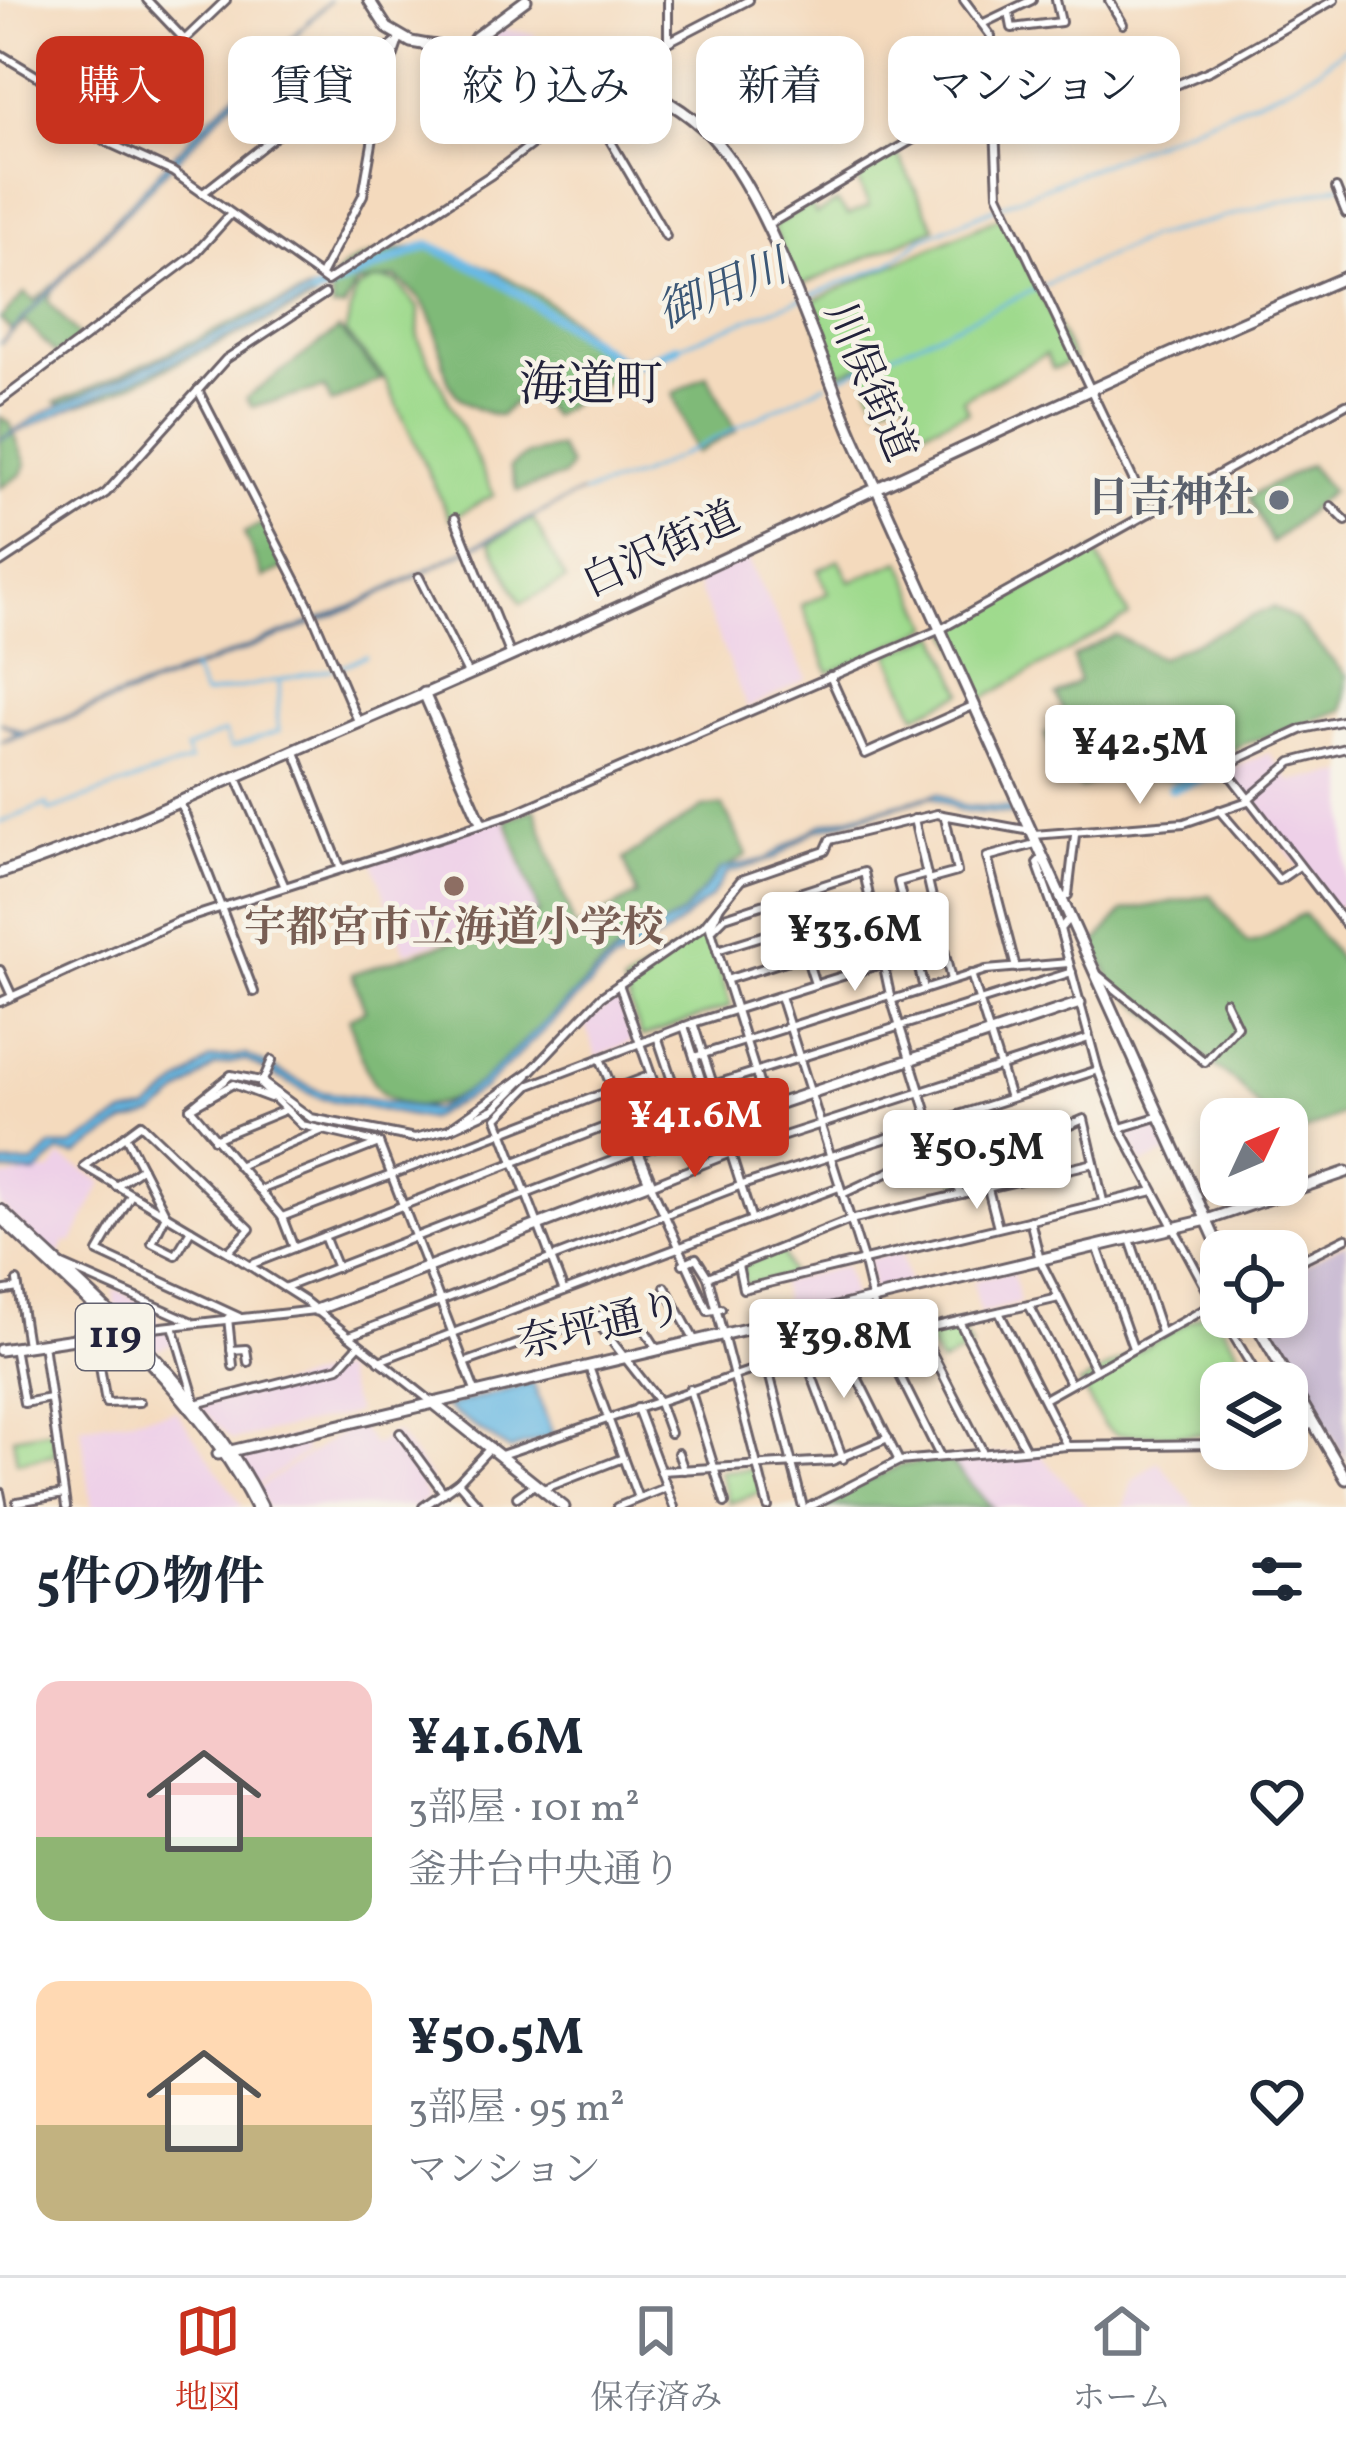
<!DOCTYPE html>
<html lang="ja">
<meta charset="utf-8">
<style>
body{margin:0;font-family:Vollkorn,"Noto Serif JP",serif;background:#f2f2f3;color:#1f2937;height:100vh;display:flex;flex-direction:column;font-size:45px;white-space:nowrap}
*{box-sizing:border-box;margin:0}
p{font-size:39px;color:#747a83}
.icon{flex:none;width:66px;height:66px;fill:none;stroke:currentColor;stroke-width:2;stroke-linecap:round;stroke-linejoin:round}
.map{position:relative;height:1507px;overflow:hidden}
.side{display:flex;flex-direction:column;background:#fff;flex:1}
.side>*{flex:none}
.guide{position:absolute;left:36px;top:36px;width:1275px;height:108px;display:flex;gap:24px}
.needle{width:78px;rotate:46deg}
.buttons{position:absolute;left:1200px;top:1098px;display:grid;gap:24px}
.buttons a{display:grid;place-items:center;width:108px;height:108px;border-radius:24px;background:#fff;box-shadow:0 6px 18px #0003;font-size:60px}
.price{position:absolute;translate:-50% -102px;padding:0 27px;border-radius:12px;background:#fff;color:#222;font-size:39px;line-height:78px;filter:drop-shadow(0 3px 6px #0008)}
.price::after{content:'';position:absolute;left:50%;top:72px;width:36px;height:27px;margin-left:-18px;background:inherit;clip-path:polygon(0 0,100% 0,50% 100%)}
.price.active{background:#c8321e;color:#fff}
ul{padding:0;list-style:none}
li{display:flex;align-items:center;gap:36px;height:300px;padding:0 36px}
li span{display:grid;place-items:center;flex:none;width:336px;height:240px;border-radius:24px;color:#555}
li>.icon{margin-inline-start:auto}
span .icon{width:144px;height:144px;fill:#fffc;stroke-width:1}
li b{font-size:51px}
h2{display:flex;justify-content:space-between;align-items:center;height:144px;padding:0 36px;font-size:51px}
.chip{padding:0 42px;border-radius:24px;background:#fff;box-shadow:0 6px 18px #0003;font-size:42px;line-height:108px}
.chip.active{background:#c8321e;color:#fff}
.tab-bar{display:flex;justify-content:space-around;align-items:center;height:168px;border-top:3px solid #e0e1e3;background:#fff;font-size:33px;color:#747a83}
.tab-bar a{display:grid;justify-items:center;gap:6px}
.tab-bar .active{color:#c8321e}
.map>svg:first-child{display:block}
.built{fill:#eed0e8}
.industrial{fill:#ccbed4}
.green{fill:#9fda8d;stroke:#607e64;stroke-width:3}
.forest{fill:#7fba78;stroke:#506e5a;stroke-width:3}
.water{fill:#69b9e4;stroke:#466e90;stroke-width:3}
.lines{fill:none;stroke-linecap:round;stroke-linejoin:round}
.stream{stroke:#69b9e4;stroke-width:3}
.river{stroke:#69b9e4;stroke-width:10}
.street-casing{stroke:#6c6268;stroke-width:12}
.secondary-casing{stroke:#6c6268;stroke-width:15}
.highway-casing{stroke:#6c6268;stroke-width:21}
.street{stroke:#fff;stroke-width:6}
.secondary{stroke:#fff;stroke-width:9}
.highway{stroke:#fff;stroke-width:15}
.worship-dot{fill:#6b7280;stroke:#f7f3e8;stroke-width:4.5}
.education-dot{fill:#8d6e63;stroke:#f7f3e8;stroke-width:4.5}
.labels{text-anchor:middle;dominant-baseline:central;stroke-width:9;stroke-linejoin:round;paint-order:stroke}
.shield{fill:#f7f3e8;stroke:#62616f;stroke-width:3}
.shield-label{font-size:39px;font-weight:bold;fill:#22223b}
.street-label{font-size:42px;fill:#22223b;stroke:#f7f3e8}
.worship-label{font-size:42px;font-weight:bold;fill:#5b616d;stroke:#f7f3e8;text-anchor:end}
.education-label{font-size:42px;font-weight:bold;fill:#785e54;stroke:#f7f3e8}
.water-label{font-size:45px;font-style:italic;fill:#3b5776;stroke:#f7f3e8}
.quarter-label{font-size:48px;fill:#22223b;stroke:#f7f3e8}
</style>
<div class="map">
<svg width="1346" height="1507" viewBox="0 0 1346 1507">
<rect width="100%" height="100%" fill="#f7f3e8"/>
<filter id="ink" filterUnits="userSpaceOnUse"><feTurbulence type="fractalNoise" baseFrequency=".00833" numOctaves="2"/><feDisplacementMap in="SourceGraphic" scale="24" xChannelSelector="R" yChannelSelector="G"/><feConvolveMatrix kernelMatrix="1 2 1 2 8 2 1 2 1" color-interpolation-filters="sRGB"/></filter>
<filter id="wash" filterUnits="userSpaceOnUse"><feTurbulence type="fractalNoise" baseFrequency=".004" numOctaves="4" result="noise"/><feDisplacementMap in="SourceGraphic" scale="48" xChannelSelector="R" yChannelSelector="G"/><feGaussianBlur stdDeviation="2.7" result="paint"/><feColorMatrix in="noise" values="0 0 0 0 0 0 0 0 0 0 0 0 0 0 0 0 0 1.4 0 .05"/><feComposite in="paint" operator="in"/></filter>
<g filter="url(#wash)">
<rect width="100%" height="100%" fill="#f4dabd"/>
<!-- built -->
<g class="built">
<polygon points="492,28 535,34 531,58 478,50 477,40"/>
<polygon points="747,558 807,679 747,708 696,582"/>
<polygon points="1269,753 1290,781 1346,773 1346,903 1333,910 1225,772"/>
<polygon points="503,818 537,912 405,952 372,860"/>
<polygon points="617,998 632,1041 597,1057 585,1024"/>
<polygon points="1155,1120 1169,1153 1142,1164 1124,1129"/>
<polygon points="61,1157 103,1182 72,1243 65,1241 57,1260 0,1205 0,1178 51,1171"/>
<polygon points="901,1251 909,1284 872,1290 868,1259"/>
<polygon points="845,1266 853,1298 787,1314 780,1283"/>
<polygon points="1012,1270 1020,1303 980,1313 973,1281"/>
<polygon points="113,1288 155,1308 159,1329 172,1328 176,1343 149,1352 117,1320"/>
<polygon points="341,1369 356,1413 232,1440 199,1406"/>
<polygon points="176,1411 243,1507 139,1507 137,1503 92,1507 81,1426"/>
<polygon points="357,1423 374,1446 396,1431 431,1479 421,1486 429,1498 416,1507 266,1507 258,1488"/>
<polygon points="301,1435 306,1453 255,1487 239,1460 242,1451"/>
<polygon points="1037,1451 1088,1507 992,1507 948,1459"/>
<polygon points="1158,1461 1195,1507 1124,1507 1133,1480"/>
</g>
<!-- industrial -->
<polygon class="industrial" points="1346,1243 1346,1462 1264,1317 1287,1317 1287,1274"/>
<!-- green -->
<g class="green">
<polygon points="895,149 935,228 798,287 773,226 810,204 816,214 837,202 848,215 869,206 856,177"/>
<polygon points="1002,216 1074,360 1053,369 1046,354 963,399 968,412 923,430 904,395 878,406 860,366 837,374 808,303"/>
<polygon points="377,279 397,282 419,309 418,338 494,495 450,519 384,377 345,333 356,290"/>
<polygon points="533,519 566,580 521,603 490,542"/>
<polygon points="1095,550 1129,616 981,700 950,631"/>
<polygon points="839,560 850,581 901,561 931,627 829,673 802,605 828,593 818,570"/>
<polygon points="938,634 963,693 916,715 889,654"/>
<polygon points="706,929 731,1006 642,1037 623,985"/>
<polygon points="975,1145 985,1183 962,1191 946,1167"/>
<polygon points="781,1249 791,1275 745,1285 741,1266"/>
<polygon points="1211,1309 1238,1350 1247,1383 1221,1383 1221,1434 1117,1435 1104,1426 1080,1384"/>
<polygon points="958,1323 971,1348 940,1364 923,1332"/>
<polygon points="52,1430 56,1454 17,1462 13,1437"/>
<polygon points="757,1469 763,1492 729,1503 720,1471"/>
</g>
<!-- forest -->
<g class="forest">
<path d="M408,248C476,247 578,312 616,367L613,377L552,416L534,396L512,404L500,416C429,400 453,363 429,313C422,299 408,287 396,277L356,284L344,308H333C320,260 373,253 408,248Z"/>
<polygon points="54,285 48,301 80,338 56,354 25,322 13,332 0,319 25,293 34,301"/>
<path d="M312,290L315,299L109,395L69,408L56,402C143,368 224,322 312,290Z"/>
<polygon points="339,329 382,379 331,403 325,388 252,407 246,398"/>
<polygon points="707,375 736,431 696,453 673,394"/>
<polygon points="0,417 10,423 26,464 22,474 0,488"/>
<polygon points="559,447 570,466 564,476 517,491 510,467 526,455"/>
<polygon points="1309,465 1331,491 1272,543 1249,497"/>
<polygon points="263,523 285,568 263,578 244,533"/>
<polygon points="1273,607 1297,621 1346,676 1343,710 1241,745 1187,779 1104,778 1081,788 1063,775 1045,734 1068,721 1056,695 1079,681 1073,657 1115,635 1160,658"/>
<path d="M723,806L747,855C708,878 722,877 697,906C677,931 641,934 618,952C564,992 469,1142 389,1098C366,1086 357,1042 349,1018L365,1010L352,974L539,913L506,819L535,809L575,929L637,895L624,859L703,807Z"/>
<path d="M1211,895L1247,943C1271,942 1282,921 1304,914L1346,968V1112L1290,1138L1287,1119H1269L1239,1085L1113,984L1094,945L1123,911Z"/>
<polygon points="947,1459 992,1507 816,1507 900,1465"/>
</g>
<!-- water -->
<g class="water">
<polygon points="330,0 0,344 194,134"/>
<polygon points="323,286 323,293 0,440 40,415"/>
<polygon points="582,492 354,608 22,736 0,742 18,733 0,722 25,733 353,606"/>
<polygon points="938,793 963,806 1011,808 1014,814 961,811 932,796 816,830 774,859 727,873 711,897 665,935 613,963 484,1088 428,1119 319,1098 245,1060 214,1066 154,1115 125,1123 76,1155 59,1152 36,1174 0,1171 0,1164 34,1163 52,1146 72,1146 125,1114 148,1110 210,1059 246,1055 322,1092 435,1110 480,1083 621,950 684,913 721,869 766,859 822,824"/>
<polygon points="533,1383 553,1435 510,1450 445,1407"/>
</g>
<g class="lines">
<!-- stream -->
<g class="stream">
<polyline points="677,347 888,265 923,238 1278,91 1319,69 1346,47"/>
<polyline points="835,380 1148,238 1346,184"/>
<polyline points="583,493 640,475 826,384"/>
<polyline points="337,668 366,656"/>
<polyline points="192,669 204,695 333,669"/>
<path d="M0,823L47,804L49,811L190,761L186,749L224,732L231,748L279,731C274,712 282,700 279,681"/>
</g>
<!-- river -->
<g class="river">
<polyline points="314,294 428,245 484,271 620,361 642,363 677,347"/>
<polyline points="1172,788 1222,772"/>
</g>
</g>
</g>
<g filter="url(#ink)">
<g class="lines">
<defs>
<g id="street">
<polyline points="147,0 185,40"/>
<polyline points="668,0 668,42"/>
<polyline points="1109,0 1123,24"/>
<polyline points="1009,12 1012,28 1061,22 1056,0"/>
<polyline points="984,23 1032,0"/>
<polyline points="0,54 50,84 87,133 173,172 327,281 491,175 668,42 749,0"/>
<polyline points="589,104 666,236"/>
<polyline points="87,133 226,0"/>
<polyline points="1336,188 1346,213"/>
<polyline points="203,193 399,40"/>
<polyline points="768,225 927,131 1056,121 1134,103 1211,70 1334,0"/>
<polyline points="321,275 363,195 381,92 399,40"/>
<polyline points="198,390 308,604 358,721"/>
<polyline points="0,401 193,256 230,215"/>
<polyline points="1331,506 1346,521"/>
<polyline points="1149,513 1346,404"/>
<polyline points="455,518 511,656"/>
<polyline points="0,563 106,493 226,359 325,294"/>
<polyline points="419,577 468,674"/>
<polyline points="830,676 865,754 975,705"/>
<polyline points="1346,720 1303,729 1223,766 1346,925"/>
<polyline points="295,752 341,869"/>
<polyline points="237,778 285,887"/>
<polyline points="1247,800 1292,762 1346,748"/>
<polyline points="181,804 254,992"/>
<polyline points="1219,810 1279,880 1299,866"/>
<polyline points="914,819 951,980"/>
<polyline points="1034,835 1184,823 1248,801"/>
<polyline points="1043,857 1037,863 1059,925"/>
<polyline points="928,880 957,872 945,818"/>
<polyline points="787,897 815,984"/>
<polyline points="1062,899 1068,895 1075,835"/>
<polyline points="720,906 710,928 766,1105"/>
<polyline points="1070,917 1060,929 1098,1070 1120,1128"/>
<polyline points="711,931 725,917 864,872 890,995 930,1123"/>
<polyline points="717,950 871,902"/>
<polyline points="1016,968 987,857 1035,844"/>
<polyline points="0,970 12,996"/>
<polyline points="971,974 1010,1098"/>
<polyline points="1097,974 1205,1062 1237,1026 1225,1001"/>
<polyline points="726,980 877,932"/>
<polyline points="619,984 673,1137"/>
<polyline points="924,989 898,882 927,874"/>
<polyline points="780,996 863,1259 882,1340 940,1456"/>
<polyline points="892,1000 986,970 1069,963"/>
<polyline points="0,1002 179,921 510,815 941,629 1149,513 998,194 991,36 964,0"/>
<polyline points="693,1023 724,1118"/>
<polyline points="684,1026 715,1122"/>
<polyline points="657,1036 689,1131"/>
<polyline points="694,1057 890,995"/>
<polyline points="272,1060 261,1085 302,1125 379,1143 475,1391"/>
<polyline points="713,1085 1072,972"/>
<polyline points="270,1098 233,1084 190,1108 282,1217 294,1248"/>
<polyline points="190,1108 231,1075 261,1081 311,1118 415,1138 449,1129 531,1071 601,997 704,926 741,880 825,851 830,840 937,814 1031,831"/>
<polyline points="968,1112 998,1227"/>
<polyline points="1160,1116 1120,1128 1221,1316"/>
<polyline points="721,1123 751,1217"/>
<polyline points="452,1128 494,1109 528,1075"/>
<polyline points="126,1137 166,1215 152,1243 176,1255 191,1230"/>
<polyline points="214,1139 285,1110"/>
<polyline points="982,1163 1084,1119 1103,1201"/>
<polyline points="238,1166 323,1130"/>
<polyline points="651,1185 728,1154 1089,1038"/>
<polyline points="651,1185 708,1311 721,1309"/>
<polyline points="116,1186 142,1168"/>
<polyline points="260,1190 379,1143"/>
<polyline points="842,1194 932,1152 962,1194"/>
<polyline points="131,1195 98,1252 239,1317"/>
<polyline points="282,1217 651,1075"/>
<polyline points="1030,1220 1040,1260 1095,1369"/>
<polyline points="324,1236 337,1268"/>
<polyline points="1130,1239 1161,1332"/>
<polyline points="1097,1246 1133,1348"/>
<polyline points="228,1252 84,1166 141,1124 250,1229 228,1252 305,1301 432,1402"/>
<polyline points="60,1264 190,1321"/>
<polyline points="683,1264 696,1258 708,1277"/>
<polyline points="250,1265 661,1105"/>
<polyline points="738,1265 743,1289 1153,1191"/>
<polyline points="1287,1267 1346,1238"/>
<polyline points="17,1281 27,1345"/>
<polyline points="286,1287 637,1151 600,1058"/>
<polyline points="665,1287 695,1341"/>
<polyline points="563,1289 497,1118 530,1085 693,1023 884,963"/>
<polyline points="0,1291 18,1288"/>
<polyline points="1029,1305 1070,1383"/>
<polyline points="999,1312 1067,1446"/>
<polyline points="593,1317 658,1400 670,1433"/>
<polyline points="1222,1317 1262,1383"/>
<polyline points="228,1318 233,1366"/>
<polyline points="959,1321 1025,1448"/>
<polyline points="173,1326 196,1404 339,1367 359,1345"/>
<polyline points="920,1330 982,1450"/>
<polyline points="126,1331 315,1310"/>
<polyline points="95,1336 106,1403 140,1402"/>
<polyline points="349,1336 742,1185 1098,1070"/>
<polyline points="43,1344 66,1507"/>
<polyline points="14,1347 24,1403 50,1398"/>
<polyline points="843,1349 899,1461"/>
<polyline points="231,1350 246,1349 248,1362"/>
<polyline points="805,1357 843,1459"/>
<polyline points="379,1361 839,1187"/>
<polyline points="464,1363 629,1305 657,1349"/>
<polyline points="767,1365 803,1507"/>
<polyline points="589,1367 638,1498"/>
<polyline points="690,1389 725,1503"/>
<polyline points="1044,1399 1221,1300"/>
<polyline points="637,1408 674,1507"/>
<polyline points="1287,1423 1294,1435"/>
<polyline points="400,1433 444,1493"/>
<polyline points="1287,1437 1314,1423"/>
<polyline points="678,1453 684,1470"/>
<polyline points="501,1455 767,1365 1059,1298"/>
<polyline points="661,1471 832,1461 888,1438"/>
<polyline points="458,1482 480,1507"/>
<polyline points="543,1489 623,1458"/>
<polyline points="0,1492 3,1507"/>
<polyline points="517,1497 534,1485"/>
<polyline points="17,1502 64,1494"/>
<polyline points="423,1507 458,1482 491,1447"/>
<polyline points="617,1507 667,1487"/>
<polyline points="768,1507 708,1277 850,1220 1094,1163"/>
<polyline points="809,1507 899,1461 1067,1446 1221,1444"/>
</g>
<g id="secondary">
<path d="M369,0L387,28L411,42C509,60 625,57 702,127C766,184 817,353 852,434C973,708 1100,978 1221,1252"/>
<polyline points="466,52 476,37 526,0"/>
<polyline points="424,693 481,823"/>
<path d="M0,873C124,831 240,773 360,722C692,580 1014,418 1346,277"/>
<polyline points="316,1310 650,1182 637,1151 1080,1003"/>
<polyline points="1252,1317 1346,1479"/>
<polyline points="0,1350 122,1332"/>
<polyline points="432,1402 564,1507"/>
<polyline points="218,1454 1207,1220 1346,1172"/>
</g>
<path id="highway" d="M0,1213C92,1302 201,1390 259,1507"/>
</defs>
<!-- street casing -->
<use href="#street" class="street-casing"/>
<!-- secondary casing -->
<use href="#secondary" class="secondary-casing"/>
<!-- highway casing -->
<use href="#highway" class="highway-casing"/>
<!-- street -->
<use href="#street" class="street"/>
<!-- secondary -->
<use href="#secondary" class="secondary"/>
<!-- highway -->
<use href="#highway" class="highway"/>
</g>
</g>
<!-- markers -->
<circle class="worship-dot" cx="1279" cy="500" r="12"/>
<circle class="education-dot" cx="454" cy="886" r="12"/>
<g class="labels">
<!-- shield labels -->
<rect class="shield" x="76" y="1304" width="78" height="66" rx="9"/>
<g class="shield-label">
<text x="115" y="1337">119</text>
</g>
<!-- street labels -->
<g class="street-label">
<text transform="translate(868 383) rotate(67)">川俣街道</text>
<text transform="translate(662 552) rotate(-25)">白沢街道</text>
<text transform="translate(601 1328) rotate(-13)">奈坪通り</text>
</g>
<!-- worship labels -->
<g class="worship-label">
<text x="1255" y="500">日吉神社</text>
</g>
<!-- education labels -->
<g class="education-label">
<text x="454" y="930">宇都宮市立海道小学校</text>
</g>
<!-- water labels -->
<g class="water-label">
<text transform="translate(723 292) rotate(-22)">御用川</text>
</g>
<!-- quarter labels -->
<g class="quarter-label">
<text x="591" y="387">海道町</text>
</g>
</g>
</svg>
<div class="buttons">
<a><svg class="needle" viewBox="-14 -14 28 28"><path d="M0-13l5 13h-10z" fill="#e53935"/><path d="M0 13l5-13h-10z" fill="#747a83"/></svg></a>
<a><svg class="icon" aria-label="locate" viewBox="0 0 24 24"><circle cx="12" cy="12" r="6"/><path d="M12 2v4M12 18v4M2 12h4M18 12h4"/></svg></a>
<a><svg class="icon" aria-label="layers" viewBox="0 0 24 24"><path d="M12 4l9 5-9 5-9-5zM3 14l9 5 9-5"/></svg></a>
</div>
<b class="price" style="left:1140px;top:807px">¥42.5M</b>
<b class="price" style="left:855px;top:994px">¥33.6M</b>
<b class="price active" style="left:695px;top:1180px">¥41.6M</b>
<b class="price" style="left:977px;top:1212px">¥50.5M</b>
<b class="price" style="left:844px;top:1401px">¥39.8M</b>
<div class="guide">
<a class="chip active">購入</a>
<a class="chip">賃貸</a>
<a class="chip">絞り込み</a>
<a class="chip">新着</a>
<a class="chip">マンション</a>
</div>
</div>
<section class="side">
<h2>5件の物件<svg class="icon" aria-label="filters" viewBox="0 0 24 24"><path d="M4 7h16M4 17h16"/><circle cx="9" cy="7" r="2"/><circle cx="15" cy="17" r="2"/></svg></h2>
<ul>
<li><span style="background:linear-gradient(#f6c9c9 65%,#8fb573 0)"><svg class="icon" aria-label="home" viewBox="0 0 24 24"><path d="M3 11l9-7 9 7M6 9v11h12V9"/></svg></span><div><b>¥41.6M</b><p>3部屋 · 101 m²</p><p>釜井台中央通り</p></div><svg class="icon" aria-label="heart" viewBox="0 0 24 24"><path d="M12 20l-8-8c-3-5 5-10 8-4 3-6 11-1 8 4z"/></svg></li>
<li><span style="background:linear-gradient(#ffd9b3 60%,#c2b280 0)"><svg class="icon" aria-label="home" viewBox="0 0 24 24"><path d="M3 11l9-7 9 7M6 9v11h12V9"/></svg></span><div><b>¥50.5M</b><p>3部屋 · 95 m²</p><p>マンション</p></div><svg class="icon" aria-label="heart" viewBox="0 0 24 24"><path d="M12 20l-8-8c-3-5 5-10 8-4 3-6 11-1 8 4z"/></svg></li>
</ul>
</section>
<nav class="tab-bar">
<a class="active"><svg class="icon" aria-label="map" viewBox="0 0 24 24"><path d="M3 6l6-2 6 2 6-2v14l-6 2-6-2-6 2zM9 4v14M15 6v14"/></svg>地図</a>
<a><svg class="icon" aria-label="saved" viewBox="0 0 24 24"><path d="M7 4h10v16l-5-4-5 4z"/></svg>保存済み</a>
<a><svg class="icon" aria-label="home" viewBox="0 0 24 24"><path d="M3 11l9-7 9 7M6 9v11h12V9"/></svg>ホーム</a>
</nav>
